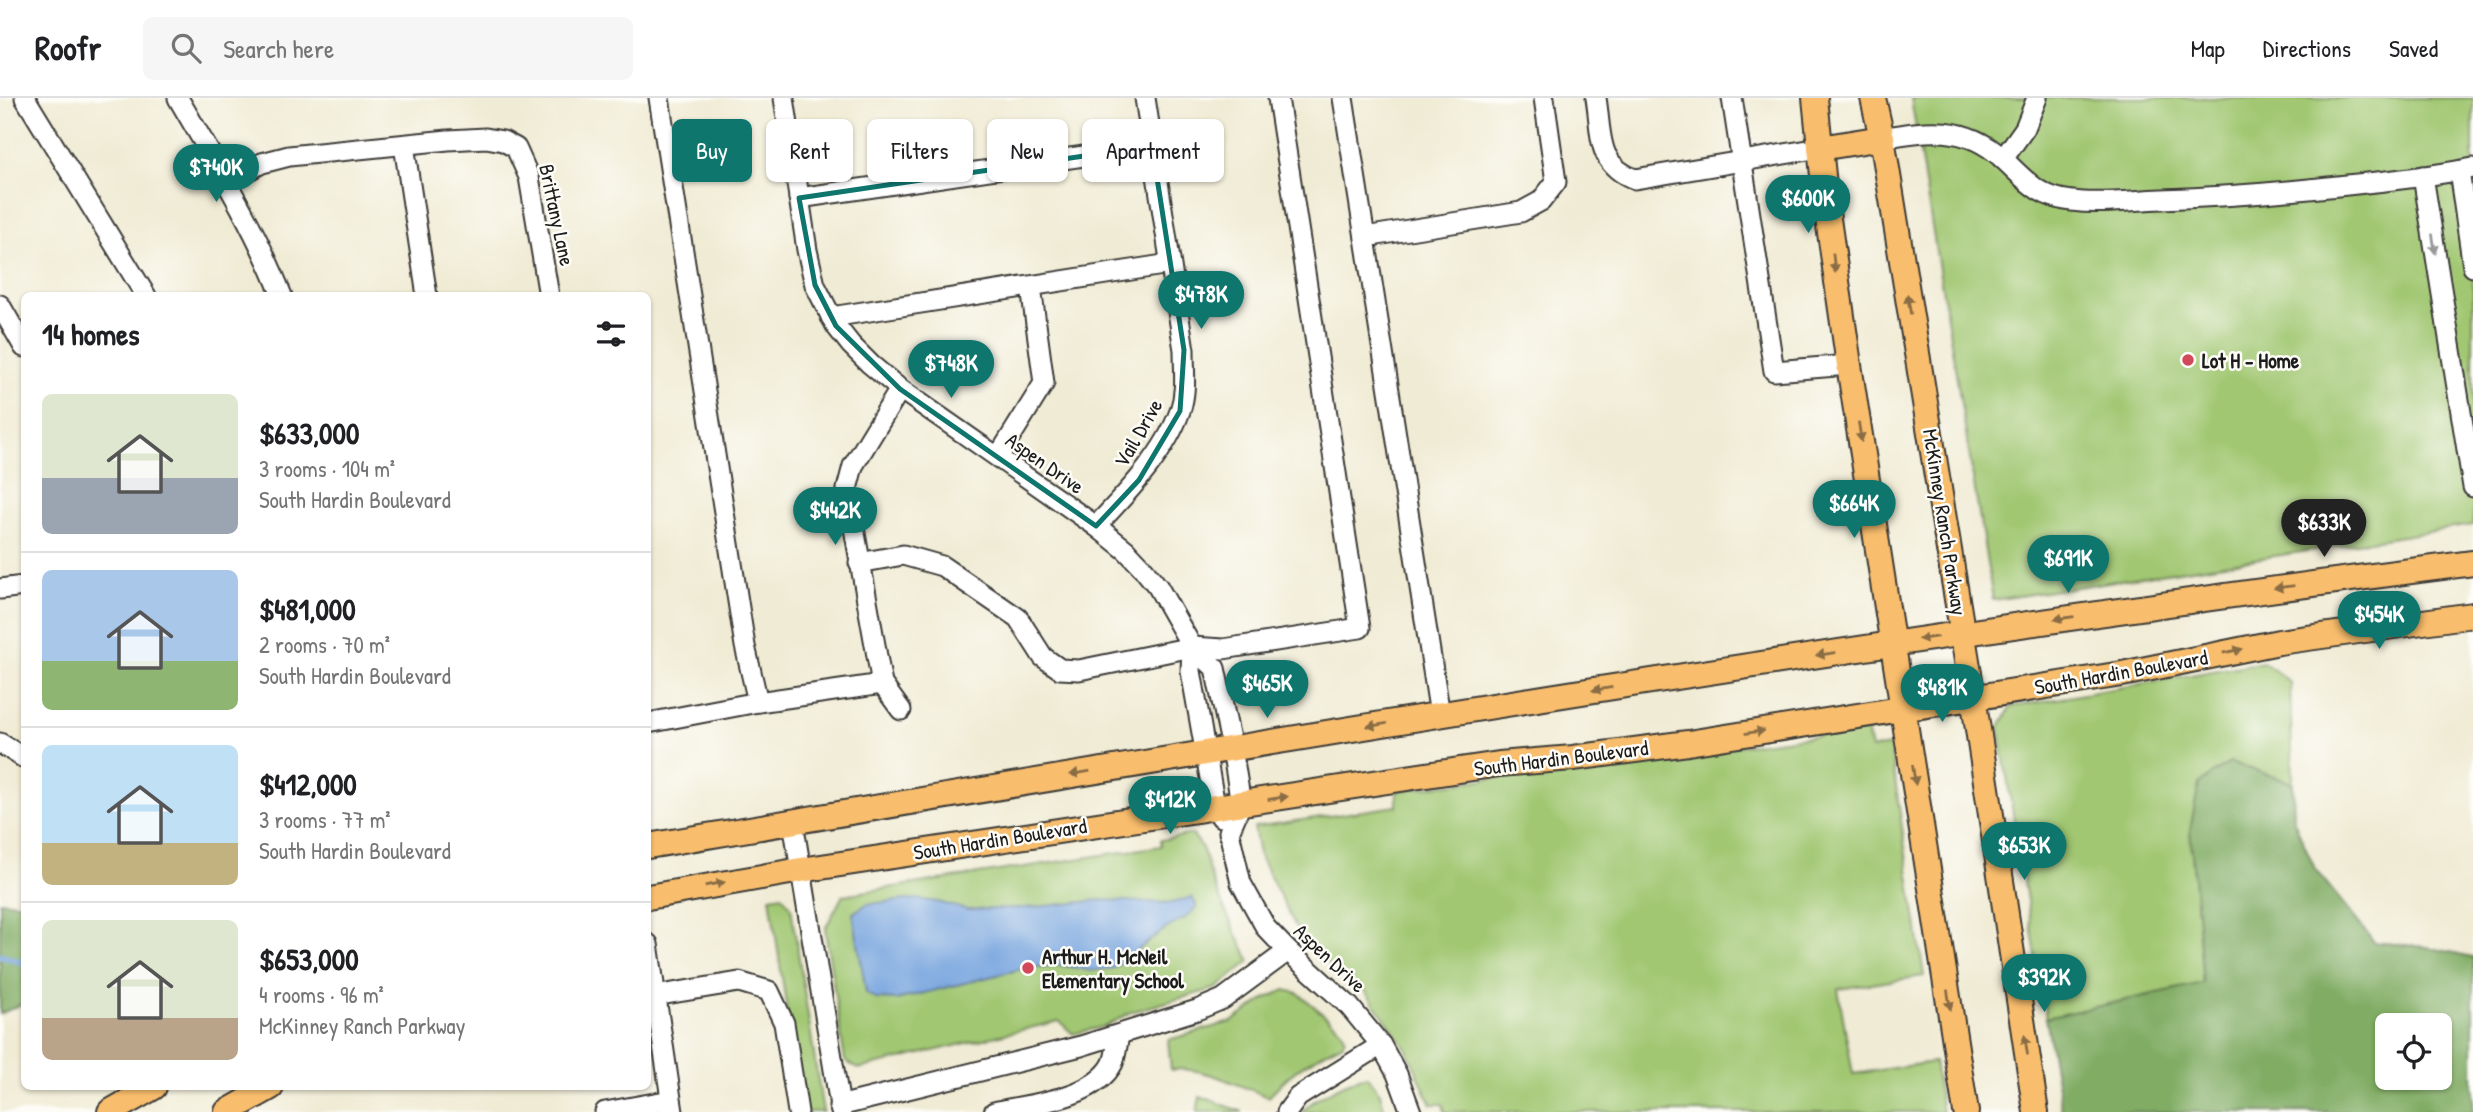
<!DOCTYPE html>
<meta charset="utf-8">
<style>
body{margin:0;font-family:"Patrick Hand",sans-serif;background:#f6f6f6;color:#202124;height:100vh;display:flex;flex-direction:column;font-size:26px;white-space:nowrap}
*{box-sizing:border-box;margin:0}
p{font-size:23px;color:#757577}
.icon{flex:none;width:38px;height:38px;fill:none;stroke:currentColor;stroke-width:2;stroke-linecap:round;stroke-linejoin:round}
.map{position:relative;flex:1;overflow:hidden}
.sheet{position:absolute;left:21px;top:194px;width:630px;height:798px;display:flex;flex-direction:column;background:#fff;border-radius:10px;box-shadow:0 2px 5px #0004}
.sheet>*{flex:none}
.guide{position:absolute;left:672px;top:21px;width:665px;height:63px;display:flex;gap:14px}
.controls{position:absolute;left:2375px;top:915px;display:grid;gap:14px}
.controls a{display:grid;place-items:center;width:77px;height:77px;border-radius:10px;background:#fff;box-shadow:0 2px 5px #0004;font-size:35px}
.price{position:absolute;translate:-50% -60px;padding:0 16px;border-radius:24px;background:#0f766e;color:#fff;font-size:23px;line-height:46px;filter:drop-shadow(0 2px 4px #0008)}
.price::after{content:'';position:absolute;left:50%;top:42px;width:21px;height:16px;margin-left:-10px;background:inherit;clip-path:polygon(0 0,100% 0,50% 100%)}
.price.current{background:#222;color:#fff}
ul{padding:0;list-style:none}
li{display:flex;align-items:center;gap:21px;height:175px;padding:0 21px}
li+li{border-top:2px solid #e0e0e0}
li span{display:grid;place-items:center;flex:none;width:196px;height:140px;border-radius:10px;color:#555}
li>.icon{margin-inline-start:auto}
span .icon{width:84px;height:84px;fill:#fffc;stroke-width:1}
li b{font-size:30px}
h2{display:flex;justify-content:space-between;align-items:center;height:84px;padding:0 21px;font-size:30px}
.pill{padding:0 24px;border-radius:10px;background:#fff;box-shadow:0 2px 5px #0004;font-size:24px;line-height:63px}
.pill.current{background:#0f766e;color:#fff}
header{display:flex;align-items:center;gap:42px;box-sizing:border-box;height:98px;padding:0 35px;background:#fff;border-bottom:2px solid #e0e0e0}
header strong{font-size:33px}
nav{display:flex;gap:38px;margin-inline-start:auto;font-size:24px}
.search{width:490px;height:63px;background:#f6f6f6;display:flex;align-items:center;gap:18px;box-sizing:border-box;padding:0 24px;border-radius:10px;color:#757577;font-size:26px}
.map>svg:first-child{display:block}
.green{fill:#a1c772;stroke:#5e7247;stroke-width:2}
.forest{fill:#80ac64;stroke:#4e6440;stroke-width:2;fill-rule:evenodd}
.water{fill:#74a3de;stroke:#48607d;stroke-width:2}
.lines{fill:none;stroke-linecap:round;stroke-linejoin:round}
.stream{stroke:#74a3de;stroke-width:6}
.minor-casing{stroke:#3c3b38;stroke-width:23}
.major-casing{stroke:#3c3b38;stroke-width:28}
.minor{stroke:#fff;stroke-width:19}
.major{stroke:#f9be6d;stroke-width:24}
.oneway{fill:#999}
.oneway2{fill:#8a6d44}
.marked{fill:none;stroke:#0f766e;stroke-width:5;stroke-linejoin:round}
.poi-dot{fill:#d1495b;stroke:#fdfcf7;stroke-width:2.5}
.labels{text-anchor:middle;dominant-baseline:central;stroke-width:5;stroke-linejoin:round;paint-order:stroke}
.street-label{font-size:21px;fill:#1c1c1c;stroke:#fdfcf7}
.poi-label{font-size:21px;font-weight:bold;fill:#1c1c1c;stroke:#fdfcf7;text-anchor:start}
</style>
<header>
<strong>Roofr</strong>
<div class="search"><svg class="icon" aria-label="search" viewBox="0 0 24 24"><circle cx="10" cy="10" r="6"/><path d="M15 15l6 6"/></svg>Search here</div>
<nav><a>Map</a><a>Directions</a><a>Saved</a></nav>
</header>
<div class="map">
<svg width="2473" height="1014" viewBox="0 0 2473 1014">
<rect width="100%" height="100%" fill="#fdfcf7"/>
<filter id="ink" filterUnits="userSpaceOnUse"><feTurbulence type="fractalNoise" baseFrequency=".0143" numOctaves="2"/><feDisplacementMap in="SourceGraphic" scale="14" xChannelSelector="R" yChannelSelector="G"/><feConvolveMatrix kernelMatrix="1 2 1 2 8 2 1 2 1" color-interpolation-filters="sRGB"/></filter>
<filter id="wash" filterUnits="userSpaceOnUse"><feTurbulence type="fractalNoise" baseFrequency=".00686" numOctaves="4" result="noise"/><feDisplacementMap in="SourceGraphic" scale="28" xChannelSelector="R" yChannelSelector="G"/><feGaussianBlur stdDeviation="1.57" result="paint"/><feColorMatrix in="noise" values="0 0 0 0 0 0 0 0 0 0 0 0 0 0 0 0 0 1.4 0 .05"/><feComposite in="paint" operator="in"/></filter>
<g filter="url(#wash)">
<rect width="100%" height="100%" fill="#f0ebd4"/>
<!-- green -->
<g class="green">
<polygon points="1911,0 2473,0 2473,427 1993,502"/>
<polygon points="2263,564 2290,584 2293,685 2230,664 2190,732 2203,885 2046,920 1999,630 2011,609"/>
<polygon points="1867,631 1871,651 1890,648 1924,878 1838,891 1853,976 1934,964 1942,1014 1445,1014 1443,1006 1431,1006 1406,950 1365,893 1306,849 1259,757 1254,729 1397,708 1397,693"/>
<path d="M1192,736C1209,756 1203,759 1212,781C1223,809 1236,836 1250,863L1217,890L1131,914L1106,928L1073,936L1059,923L858,971L845,963L825,831L843,797L1161,748V742Z"/>
<polygon points="782,797 791,809 823,1014 802,1014 770,799"/>
<path d="M1285,892L1298,895L1341,931L1345,939L1343,945C1316,958 1286,975 1269,999C1241,989 1200,967 1171,972L1168,942L1231,924L1265,901Z"/>
<path d="M1367,978L1380,995L1385,1014H1302C1314,999 1349,982 1367,978Z"/>
<polygon points="1200,998 1243,1014 1197,1014"/>
</g>
<!-- forest -->
<g class="forest">
<path d="M2230,664L2293,685L2294,723L2315,771L2374,844L2427,849L2473,859V1014H2062L2046,920L2203,885L2190,732L2199,686ZM2387,928H2440V980H2387Z"/>
<polygon points="0,803 24,806 24,905 0,916"/>
</g>
<!-- water -->
<polygon class="water" points="1192,799 1197,809 1185,820 1164,832 1114,870 1091,873 1060,867 1026,870 896,902 876,901 866,895 853,815 867,806 916,801 938,804 968,812 1025,810 1101,802 1172,805"/>
<g class="lines">
<!-- stream -->
<polyline class="stream" points="0,857 24,865"/>
</g>
</g>
<g filter="url(#ink)">
<g class="lines">
<defs>
<g id="minor">
<polyline points="25,0 146,198"/>
<path d="M178,0C215,64 255,129 282,198"/>
<polyline points="659,0 745,548 758,604"/>
<polyline points="784,0 807,152 815,187 836,228 851,247 870,266 900,291 1096,428 1126,452 1141,468 1158,489 1192,549 1215,570 1232,650 1241,706 1229,734 1241,785 1266,830 1288,853 1349,908 1381,947 1397,976 1411,1014"/>
<polyline points="1343,0 1440,617"/>
<path d="M1596,0C1602,36 1596,67 1635,81L1820,50"/>
<polyline points="1732,0 1774,273 1849,267"/>
<path d="M1882,40C1927,32 1965,26 2002,60C2026,82 2037,99 2072,103C2101,107 2133,102 2162,101C2224,99 2285,94 2347,87C2389,83 2431,78 2473,70"/>
<polyline points="404,47 427,198"/>
<polyline points="2003,61 2025,30 2037,0"/>
<polyline points="2459,73 2473,169"/>
<polyline points="2423,78 2473,389"/>
<polyline points="227,84 262,65 289,58 448,42 486,40 503,43 516,50 529,79 549,198"/>
<polyline points="799,100 1152,48"/>
<polyline points="1365,139 1521,114 1541,103 1556,84 1544,0"/>
<polyline points="0,207 24,249"/>
<polyline points="831,219 1170,166"/>
<polyline points="900,291 853,368 847,391 882,586 901,612"/>
<polyline points="998,359 1044,285 1031,189"/>
<path d="M1096,428C1127,395 1165,356 1180,313C1187,293 1184,273 1184,252L1145,0"/>
<polyline points="859,465 903,457 942,468 1018,520 1043,559 1060,571 1079,572 1192,549 1223,551 1360,530 1278,0"/>
<polyline points="0,491 24,488"/>
<polyline points="1192,549 1191,573 1215,708 1221,719"/>
<polyline points="648,625 758,604 882,586"/>
<polyline points="0,645 24,660"/>
<polyline points="793,724 841,1014"/>
<polyline points="648,846 673,1014"/>
<polyline points="654,898 739,884 769,893 784,925 798,1014"/>
<polyline points="839,1008 1081,948 1197,912 1223,901 1288,853"/>
<polyline points="605,1014 671,1002"/>
<path d="M994,1014C1030,1006 1095,1001 1113,965C1116,957 1117,946 1119,938"/>
<polyline points="1287,1014 1298,999 1381,947"/>
</g>
<g id="major">
<polyline points="1815,0 1826,107 1849,267 1966,1014"/>
<polyline points="1873,0 1882,40 1976,618 2036,1014"/>
<polyline points="1820,50 1882,40"/>
<path d="M648,748C1255,646 1862,543 2473,465"/>
<polyline points="648,799 801,772 1499,666 1573,660 1688,645 2122,576 2279,544 2473,517"/>
<polyline points="110,1014 154,989"/>
<polyline points="227,1014 271,989"/>
</g>
</defs>
<!-- minor casing -->
<use href="#minor" class="minor-casing"/>
<!-- major casing -->
<use href="#major" class="major-casing"/>
<!-- minor -->
<use href="#minor" class="minor"/>
<!-- major -->
<use href="#major" class="major"/>
</g>
<!-- one-way arrows -->
<defs><path id="oneway-solid" d="M-6-.8H1V-3.2L6.5 0L1 3.2V.8H-6Z" transform="scale(1.75)"/></defs>
<use class="oneway" href="#oneway-solid" transform="translate(2434 146) rotate(81)"/>
<g class="oneway2">
<use href="#oneway-solid" transform="translate(1834 165) rotate(83)"/>
<use href="#oneway-solid" transform="translate(1909 206) rotate(-99)"/>
<use href="#oneway-solid" transform="translate(1860 334) rotate(81)"/>
<use href="#oneway-solid" transform="translate(2284 489) rotate(173)"/>
<use href="#oneway-solid" transform="translate(2064 520) rotate(172)"/>
<use href="#oneway-solid" transform="translate(1928 540) rotate(172)"/>
<use href="#oneway-solid" transform="translate(2233 553) rotate(-12)"/>
<use href="#oneway-solid" transform="translate(1826 556) rotate(171)"/>
<use href="#oneway-solid" transform="translate(1602 591) rotate(171)"/>
<use href="#oneway-solid" transform="translate(1377 627) rotate(171)"/>
<use href="#oneway-solid" transform="translate(1755 634) rotate(-9)"/>
<use href="#oneway-solid" transform="translate(1080 675) rotate(170)"/>
<use href="#oneway-solid" transform="translate(1914 677) rotate(81)"/>
<use href="#oneway-solid" transform="translate(1278 700) rotate(-9)"/>
<use href="#oneway-solid" transform="translate(715 786) rotate(-10)"/>
<use href="#oneway-solid" transform="translate(1949 902) rotate(81)"/>
<use href="#oneway-solid" transform="translate(2026 947) rotate(-99)"/>
</g>
</g>
<!-- marked area -->
<path class="marked" d="M1152,48L1184,252L1180,313L1139,382L1096,428L900,291L836,228L815,187L799,100Z"/>
<!-- markers -->
<g class="poi-dot">
<circle cx="2188" cy="262" r="7"/>
<circle cx="1028" cy="870" r="7"/>
</g>
<g class="labels">
<!-- street labels -->
<g class="street-label">
<text transform="translate(557 117) rotate(78)">Brittany Lane</text>
<text transform="translate(1138 335) rotate(-60)">Vail Drive</text>
<text transform="translate(1045 365) rotate(35)">Aspen Drive</text>
<text transform="translate(1945 424) rotate(81)">McKinney Ranch Parkway</text>
<text transform="translate(2121 574) rotate(-10)">South Hardin Boulevard</text>
<text transform="translate(1561 660) rotate(-7)">South Hardin Boulevard</text>
<text transform="translate(1000 741) rotate(-9)">South Hardin Boulevard</text>
<text transform="translate(1330 860) rotate(43)">Aspen Drive</text>
</g>
<!-- poi labels -->
<g class="poi-label">
<text x="2202" y="262">Lot H - Home</text>
<text x="1042" y="858">Arthur H. McNeil<tspan x="1042" dy="24">Elementary School</tspan></text>
</g>
</g>
</svg>
<div class="controls">
<a><svg class="icon" aria-label="locate" viewBox="0 0 24 24"><circle cx="12" cy="12" r="6"/><path d="M12 2v4M12 18v4M2 12h4M18 12h4"/></svg></a>
</div>
<b class="price" style="left:216px;top:106px">$740K</b>
<b class="price" style="left:1808px;top:137px">$600K</b>
<b class="price" style="left:1201px;top:233px">$478K</b>
<b class="price" style="left:951px;top:302px">$748K</b>
<b class="price" style="left:1854px;top:442px">$664K</b>
<b class="price" style="left:835px;top:449px">$442K</b>
<b class="price current" style="left:2324px;top:461px">$633K</b>
<b class="price" style="left:2068px;top:497px">$691K</b>
<b class="price" style="left:2379px;top:553px">$454K</b>
<b class="price" style="left:1267px;top:622px">$465K</b>
<b class="price" style="left:1942px;top:626px">$481K</b>
<b class="price" style="left:1170px;top:738px">$412K</b>
<b class="price" style="left:2024px;top:784px">$653K</b>
<b class="price" style="left:2044px;top:916px">$392K</b>
<div class="guide">
<a class="pill current">Buy</a>
<a class="pill">Rent</a>
<a class="pill">Filters</a>
<a class="pill">New</a>
<a class="pill">Apartment</a>
</div>
<section class="sheet">
<h2>14 homes<svg class="icon" aria-label="filters" viewBox="0 0 24 24"><path d="M4 7h16M4 17h16"/><circle cx="9" cy="7" r="2"/><circle cx="15" cy="17" r="2"/></svg></h2>
<ul>
<li><span style="background:linear-gradient(#dfe7d0 60%,#9aa5b1 0)"><svg class="icon" aria-label="home" viewBox="0 0 24 24"><path d="M3 11l9-7 9 7M6 9v11h12V9"/></svg></span><div><b>$633,000</b><p>3 rooms · 104 m²</p><p>South Hardin Boulevard</p></div></li>
<li><span style="background:linear-gradient(#a9c7e8 65%,#8fb573 0)"><svg class="icon" aria-label="home" viewBox="0 0 24 24"><path d="M3 11l9-7 9 7M6 9v11h12V9"/></svg></span><div><b>$481,000</b><p>2 rooms · 70 m²</p><p>South Hardin Boulevard</p></div></li>
<li><span style="background:linear-gradient(#bfe0f5 70%,#c2b280 0)"><svg class="icon" aria-label="home" viewBox="0 0 24 24"><path d="M3 11l9-7 9 7M6 9v11h12V9"/></svg></span><div><b>$412,000</b><p>3 rooms · 77 m²</p><p>South Hardin Boulevard</p></div></li>
<li><span style="background:linear-gradient(#dfe7d0 70%,#b9a48a 0)"><svg class="icon" aria-label="home" viewBox="0 0 24 24"><path d="M3 11l9-7 9 7M6 9v11h12V9"/></svg></span><div><b>$653,000</b><p>4 rooms · 96 m²</p><p>McKinney Ranch Parkway</p></div></li>
</ul>
</section>
</div>
